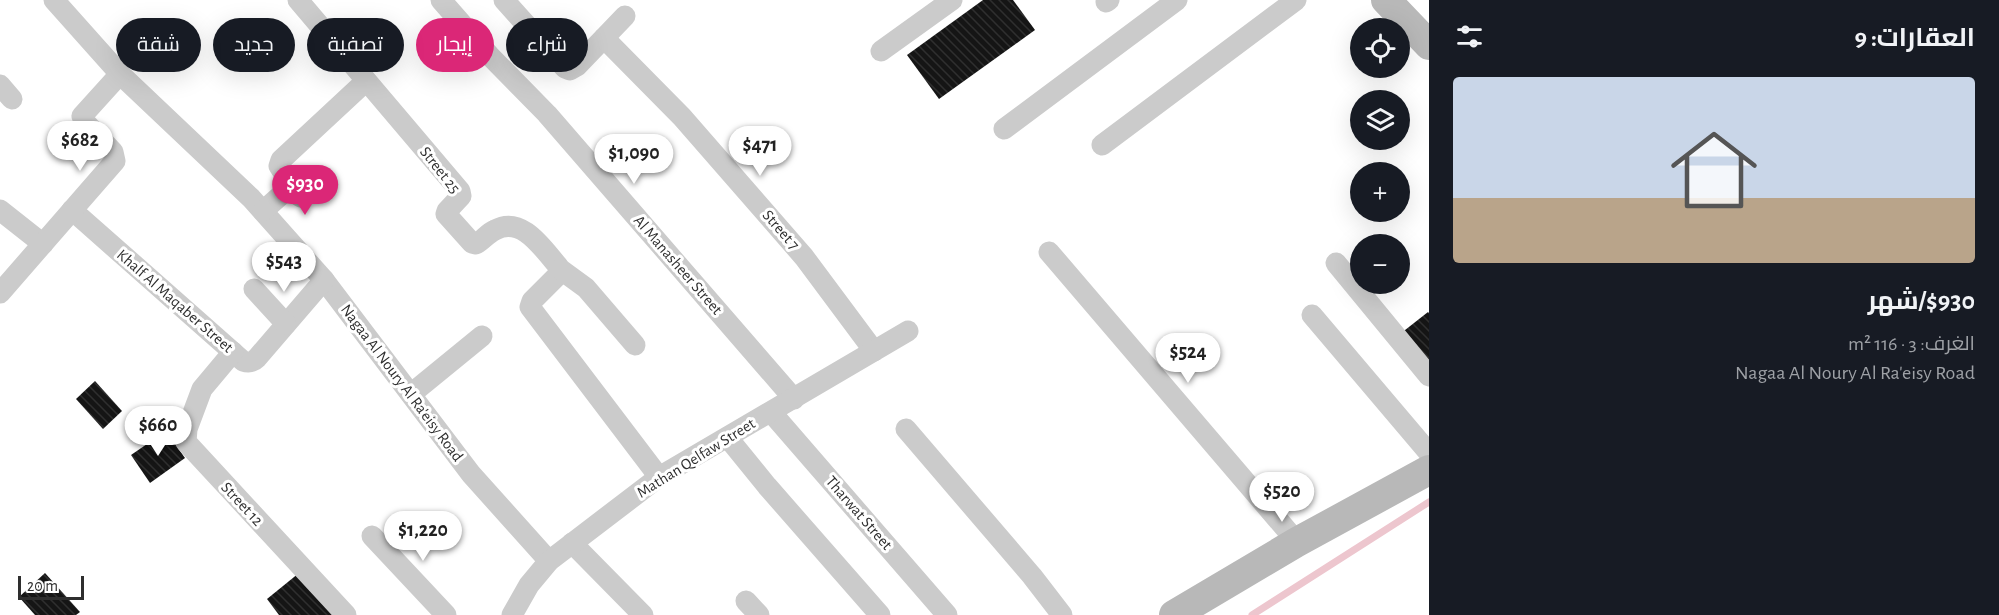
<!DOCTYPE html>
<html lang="ar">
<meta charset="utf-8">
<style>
body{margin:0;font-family:"Alegreya Sans",Cairo,sans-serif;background:#20242c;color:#f1f3f6;direction:rtl;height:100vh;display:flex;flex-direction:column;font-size:22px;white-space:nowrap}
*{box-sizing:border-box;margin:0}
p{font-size:20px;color:#9ea1a6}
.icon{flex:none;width:33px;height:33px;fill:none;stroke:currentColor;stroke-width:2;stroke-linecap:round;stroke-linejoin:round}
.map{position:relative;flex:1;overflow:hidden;direction:ltr}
.drawer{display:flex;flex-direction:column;background:#171b24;width:570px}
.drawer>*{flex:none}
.guide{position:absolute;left:18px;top:18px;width:570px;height:54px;direction:rtl;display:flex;gap:12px}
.controls{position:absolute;left:1350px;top:18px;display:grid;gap:12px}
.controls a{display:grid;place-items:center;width:60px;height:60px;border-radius:50%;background:#171b24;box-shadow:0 6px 24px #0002;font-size:30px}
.scale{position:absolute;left:18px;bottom:15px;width:66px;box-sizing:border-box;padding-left:6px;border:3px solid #2e2e2e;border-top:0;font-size:16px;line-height:21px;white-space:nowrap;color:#2e2e2e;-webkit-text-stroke:4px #fff;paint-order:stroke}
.price{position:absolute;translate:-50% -51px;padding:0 14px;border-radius:21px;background:#fff;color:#222;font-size:20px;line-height:39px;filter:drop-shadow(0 2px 3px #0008)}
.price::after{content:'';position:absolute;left:50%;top:36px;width:18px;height:14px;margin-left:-9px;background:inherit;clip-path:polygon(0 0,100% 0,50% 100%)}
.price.on{background:#db2777;color:#fff}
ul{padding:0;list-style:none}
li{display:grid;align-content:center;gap:12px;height:318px;padding:0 24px}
li span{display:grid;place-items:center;height:186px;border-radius:6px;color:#555}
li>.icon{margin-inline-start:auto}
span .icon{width:108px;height:108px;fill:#fffc;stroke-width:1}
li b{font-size:26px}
h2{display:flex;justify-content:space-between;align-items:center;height:72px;padding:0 24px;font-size:26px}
.tag{padding:0 21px;border-radius:27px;background:#171b24;box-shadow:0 6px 24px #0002;font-size:21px;line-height:54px}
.tag.on{background:#db2777;color:#fff}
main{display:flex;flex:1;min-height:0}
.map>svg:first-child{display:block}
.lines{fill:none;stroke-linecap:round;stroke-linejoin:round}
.stream{stroke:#edc6ce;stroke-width:7}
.building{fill:url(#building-back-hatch)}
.street{stroke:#cbcbcb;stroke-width:21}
.secondary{stroke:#b8b8b8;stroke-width:30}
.labels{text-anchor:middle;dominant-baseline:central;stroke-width:6;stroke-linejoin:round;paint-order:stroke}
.street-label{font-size:16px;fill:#2e2e2e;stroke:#fff}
</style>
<main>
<section class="drawer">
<h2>العقارات: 9<svg class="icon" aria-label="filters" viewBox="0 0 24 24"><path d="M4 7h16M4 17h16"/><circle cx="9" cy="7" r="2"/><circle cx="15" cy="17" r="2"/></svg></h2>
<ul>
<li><span style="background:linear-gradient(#c9d6e8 65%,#b9a48a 0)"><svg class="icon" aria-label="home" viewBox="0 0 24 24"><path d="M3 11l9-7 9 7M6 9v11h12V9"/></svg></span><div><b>$930/شهر</b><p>الغرف: 3 · 116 m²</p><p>Nagaa Al Noury Al Ra'eisy Road</p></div></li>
</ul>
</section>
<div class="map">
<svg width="1429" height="615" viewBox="0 0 1429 615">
<defs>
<pattern id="building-back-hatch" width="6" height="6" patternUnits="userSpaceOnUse" patternTransform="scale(1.5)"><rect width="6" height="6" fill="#151515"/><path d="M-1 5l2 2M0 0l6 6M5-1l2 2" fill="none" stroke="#2f2f2f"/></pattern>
</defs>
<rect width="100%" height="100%" fill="#fff"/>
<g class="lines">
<!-- stream -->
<polyline class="stream" points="1252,615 1429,502"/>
</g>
<!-- building -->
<g class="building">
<polygon points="983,0 1013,0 1035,30 939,99 907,55"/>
<polygon points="1428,312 1429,313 1429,371 1400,334"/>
<polygon points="95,381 122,411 103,429 76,399"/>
<polygon points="166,431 185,458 150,483 131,455"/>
<polygon points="45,573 80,612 76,615 35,615 19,597"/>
<polygon points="299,573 333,615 279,615 267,599"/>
</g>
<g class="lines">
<!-- street -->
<g class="street">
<polyline points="54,0 120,74 251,198 324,280 471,474 549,561"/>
<path d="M298,0L460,191L461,196L447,211L446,214L472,243L476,244C483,240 488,233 495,230C522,215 543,249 558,266L560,273L532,301L530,307L659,477"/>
<polyline points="441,0 489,55 547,114 794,399"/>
<polyline points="504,0 565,68 570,70 577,66 625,16"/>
<polyline points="1106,2 1109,0"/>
<polyline points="604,38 682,117 804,257 874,351"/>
<polyline points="881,51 952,0"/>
<polyline points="0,85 12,99"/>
<polyline points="1004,129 1177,0"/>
<polyline points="1102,145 1296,0"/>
<polyline points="288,189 301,197 317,185"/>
<polyline points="0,210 43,244"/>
<path d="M72,210L243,361C249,363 253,362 257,358L324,280"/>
<polyline points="263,211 290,187 289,181 279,166 281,160 366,81"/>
<polyline points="1049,252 1297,542"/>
<polyline points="1336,263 1429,376"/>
<polyline points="560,269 586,288 635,345"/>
<polyline points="254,289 286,324"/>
<polyline points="0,293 115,161 113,152 84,121 82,116 120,74"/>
<polyline points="1312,315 1429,453"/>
<polyline points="233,352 202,389 187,429 186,442 346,615"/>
<polyline points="411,394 482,336"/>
<polyline points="771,412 947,615"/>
<polyline points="906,429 1032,576 1062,615"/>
<polyline points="728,438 767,486 880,615"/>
<polyline points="372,536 446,615"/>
<polyline points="572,543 643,615"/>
<polyline points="746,601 759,615"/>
<polyline points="512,615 529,585 549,561 659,477 908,331"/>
</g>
<!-- secondary -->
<g class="secondary">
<polyline points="1386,0 1429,45"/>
<polyline points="1174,615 1297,542 1429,470"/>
</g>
</g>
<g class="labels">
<!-- street labels -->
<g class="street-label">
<text transform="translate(440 170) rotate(52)">Street 25</text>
<text transform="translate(781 230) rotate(49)">Street 7</text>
<text transform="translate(678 265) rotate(49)">Al Manasheer Street</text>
<text transform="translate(175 301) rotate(41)">Khalf Al Maqaber Street</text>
<text transform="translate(402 383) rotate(53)">Nagaa Al Noury Al Ra'eisy Road</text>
<text transform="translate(696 458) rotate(-32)">Mathan Qelfaw Street</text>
<text transform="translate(242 504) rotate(47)">Street 12</text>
<text transform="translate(859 513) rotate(49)">Tharwat Street</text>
</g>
</g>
</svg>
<div class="controls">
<a><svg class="icon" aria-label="locate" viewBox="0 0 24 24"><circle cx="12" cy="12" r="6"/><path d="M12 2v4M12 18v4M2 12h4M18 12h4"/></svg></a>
<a><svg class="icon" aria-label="layers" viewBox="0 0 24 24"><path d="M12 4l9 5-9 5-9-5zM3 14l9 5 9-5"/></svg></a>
<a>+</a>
<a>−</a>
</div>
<div class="scale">20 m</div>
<b class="price" style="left:80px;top:172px">$682</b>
<b class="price" style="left:760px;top:177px">$471</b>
<b class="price" style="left:634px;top:185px">$1,090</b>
<b class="price on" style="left:305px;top:216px">$930</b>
<b class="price" style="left:284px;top:293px">$543</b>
<b class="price" style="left:1188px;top:384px">$524</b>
<b class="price" style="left:158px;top:457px">$660</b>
<b class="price" style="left:1282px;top:523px">$520</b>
<b class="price" style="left:423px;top:562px">$1,220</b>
<div class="guide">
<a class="tag">شراء</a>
<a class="tag on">إيجار</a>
<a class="tag">تصفية</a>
<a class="tag">جديد</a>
<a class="tag">شقة</a>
</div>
</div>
</main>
